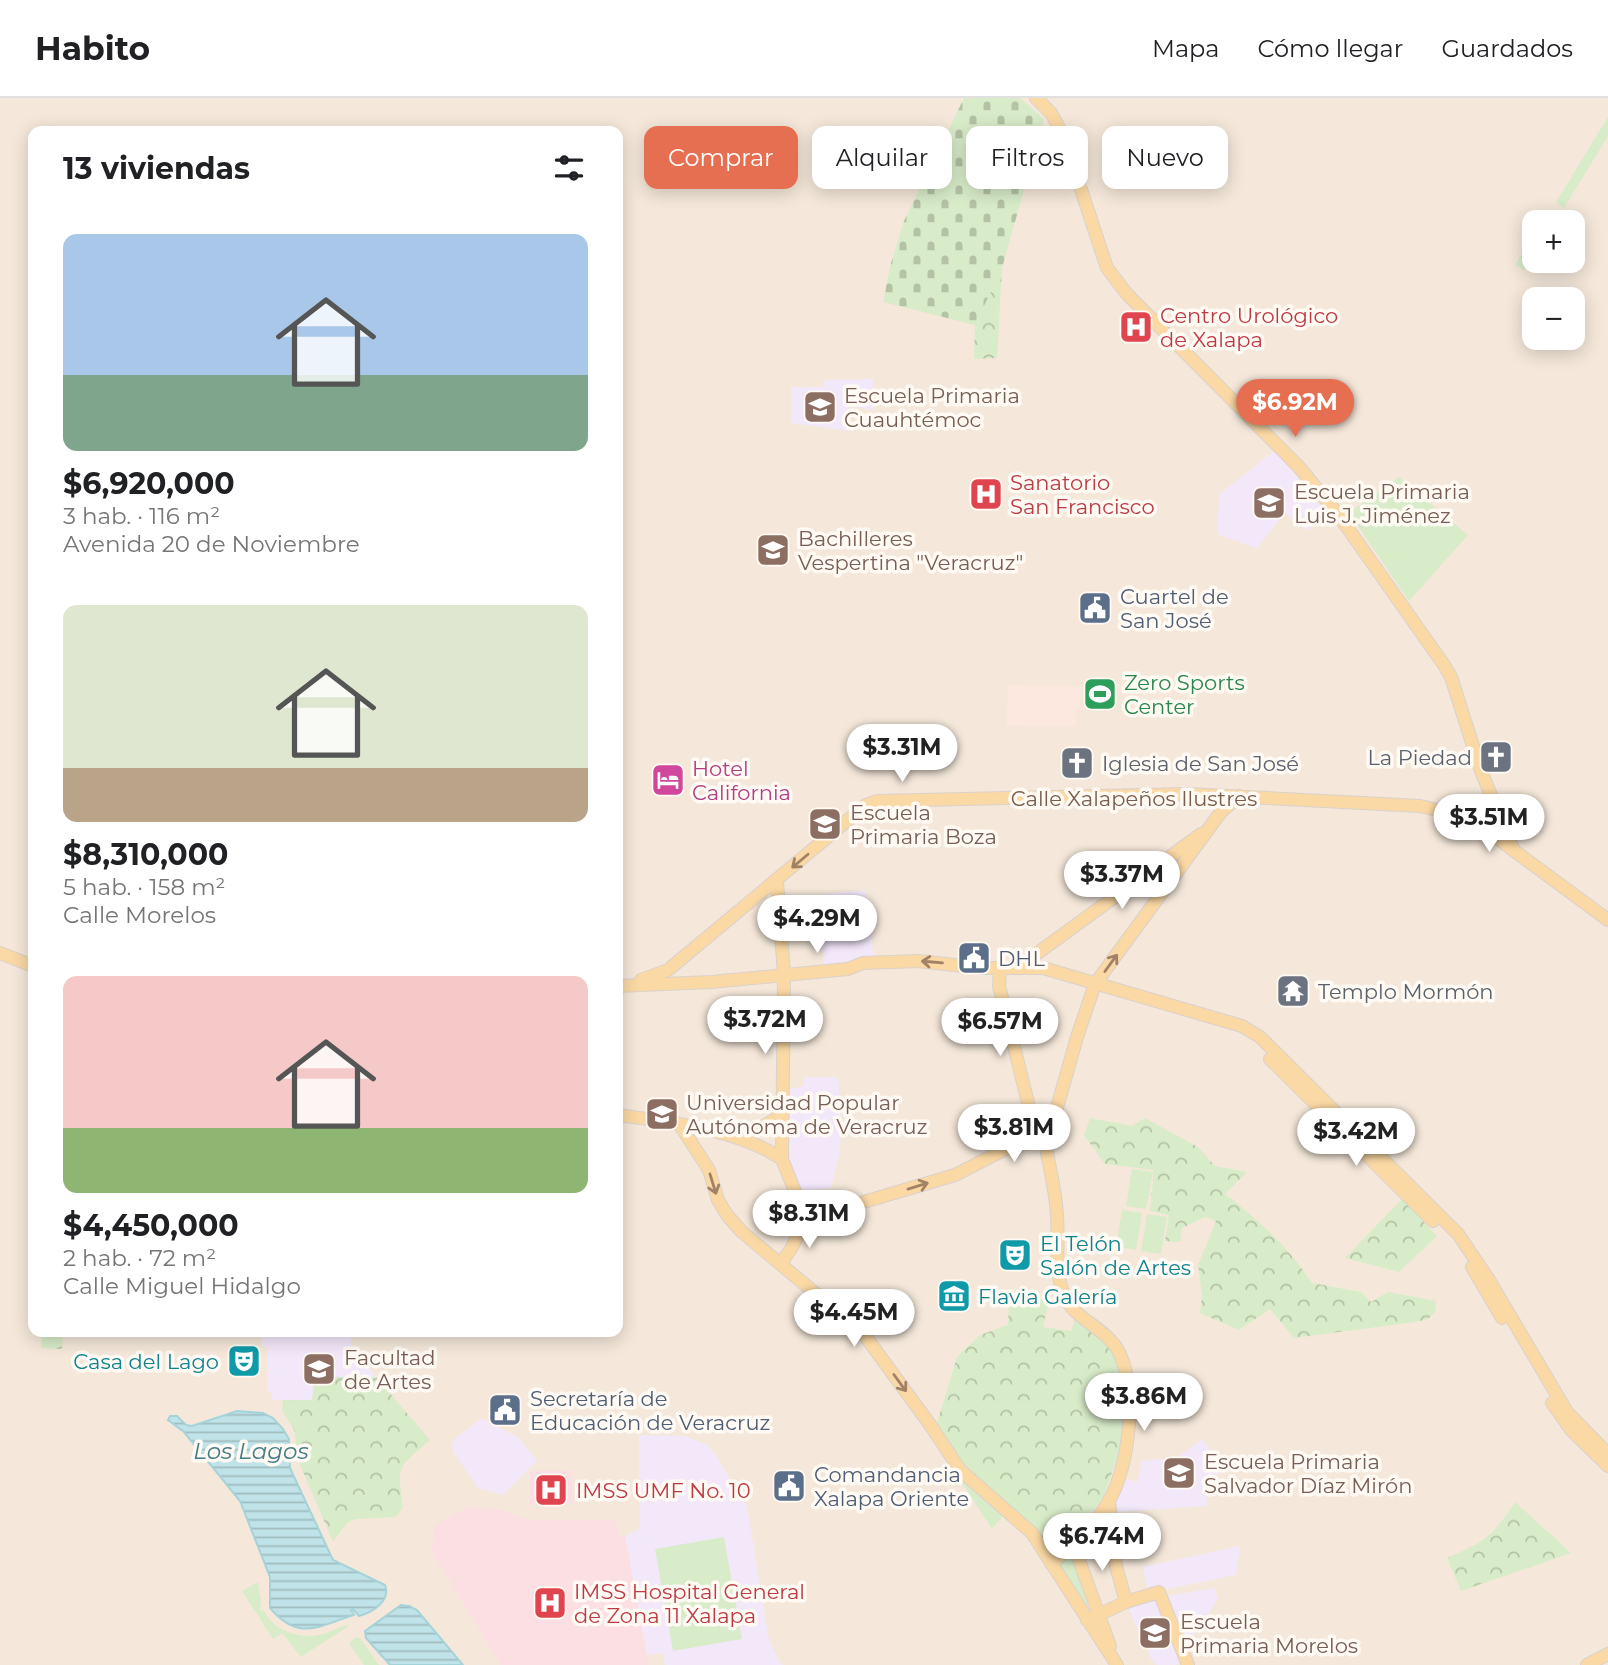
<!DOCTYPE html>
<html lang="es">
<meta charset="utf-8">
<style>
body{margin:0;font-family:Montserrat,sans-serif;background:#f6f6f6;color:#202124;height:100vh;display:flex;flex-direction:column;font-size:26px;white-space:nowrap}
*{box-sizing:border-box;margin:0}
p{font-size:23px;color:#757577}
.icon{flex:none;width:38px;height:38px;fill:none;stroke:currentColor;stroke-width:2;stroke-linecap:round;stroke-linejoin:round}
.map{position:relative;flex:1;overflow:hidden}
.drawer{position:absolute;left:28px;top:28px;width:595px;height:1211px;display:flex;flex-direction:column;background:#fff;border-radius:14px;box-shadow:0 4px 18px #0003}
.drawer>*{flex:none}
.hud{position:absolute;left:644px;top:28px;width:665px;height:63px;display:flex;gap:14px}
.tools{position:absolute;left:1522px;top:112px;display:grid;gap:14px}
.tools a{display:grid;place-items:center;width:63px;height:63px;border-radius:14px;background:#fff;box-shadow:0 4px 18px #0003;font-size:35px}
.price{position:absolute;translate:-50% -60px;padding:0 16px;border-radius:24px;background:#fff;color:#222;font-size:23px;line-height:46px;filter:drop-shadow(0 2px 4px #0008)}
.price::after{content:'';position:absolute;left:50%;top:42px;width:21px;height:16px;margin-left:-10px;background:inherit;clip-path:polygon(0 0,100% 0,50% 100%)}
.price.active{background:#e76f51;color:#fff}
ul{padding:0;list-style:none}
li{display:grid;align-content:center;gap:14px;height:371px;padding:0 35px}
li span{display:grid;place-items:center;height:217px;border-radius:14px;color:#555}
li>.icon{margin-inline-start:auto}
span .icon{width:126px;height:126px;fill:#fffc;stroke-width:1}
li b{font-size:30px}
h2{display:flex;justify-content:space-between;align-items:center;height:84px;padding:0 35px;font-size:30px}
.tag{padding:0 24px;border-radius:14px;background:#fff;box-shadow:0 4px 18px #0003;font-size:24px;line-height:63px}
.tag.active{background:#e76f51;color:#fff}
header{display:flex;align-items:center;gap:42px;box-sizing:border-box;height:98px;padding:0 35px;background:#fff;border-bottom:2px solid #e0e0e0}
header strong{font-size:33px}
nav{display:flex;gap:38px;margin-inline-start:auto;font-size:24px}
.map>svg:first-child{display:block}
.residential{fill:#f5e8da;fill-rule:evenodd}
.commercial{fill:#fde8e0}
.education{fill:#f3e8fa}
.medical{fill:#fbdfe3}
.green{fill:#d8ecc9}
.forest{fill:url(#forest-crowns)}
.cemetery{fill:url(#cemetery-stones)}
.water{fill:url(#water-rules);stroke:#a5d3da;stroke-width:2}
.lines{fill:none;stroke-linecap:round;stroke-linejoin:round}
.major-casing{stroke:#dad1cd;stroke-width:14}
.major{stroke:#fbd9a5;stroke-width:12}
.oneway{stroke:#a18267}
.labels{text-anchor:middle;dominant-baseline:central;stroke-width:7;stroke-linejoin:round;paint-order:stroke}
.health-label{font-size:21px;fill:#be3a42;stroke:#fffaf3;text-anchor:start}
.education-label{font-size:21px;fill:#785e54;stroke:#fffaf3;text-anchor:start}
.service-label{font-size:21px;fill:#4e5e75;stroke:#fffaf3;text-anchor:start}
.leisure-label{font-size:21px;fill:#27864d;stroke:#fffaf3;text-anchor:start}
.worship-label{font-size:21px;fill:#5b616d;stroke:#fffaf3;text-anchor:start}
.hotel-label{font-size:21px;fill:#b23c85;stroke:#fffaf3;text-anchor:start}
.street-label{font-size:21px;fill:#7a5c4d;stroke:#fffaf3}
.culture-label{font-size:21px;fill:#0d838f;stroke:#fffaf3;text-anchor:start}
.water-label{font-size:23px;font-style:italic;fill:#437c86;stroke:#fffaf3}
</style>
<header>
<strong>Habito</strong>
<nav><a>Mapa</a><a>Cómo llegar</a><a>Guardados</a></nav>
</header>
<div class="map">
<svg width="1608" height="1567" viewBox="0 0 1608 1567">
<defs>
<pattern id="forest-crowns" width="20" height="18" patternUnits="userSpaceOnUse" patternTransform="scale(1.75)"><rect width="20" height="18" fill="#d8ecc9"/><path d="M2 6a3 3 0 1 1 6 0M12 15a3 3 0 1 1 6 0" fill="none" stroke="#b4c2a5"/></pattern>
<pattern id="cemetery-stones" width="16" height="16" patternUnits="userSpaceOnUse" patternTransform="scale(1.75)"><rect width="16" height="16" fill="#d8ecc9"/><path d="M2 7V4a2 2 0 0 1 4 0v3zM10 15v-3a2 2 0 0 1 4 0v3z" fill="#b4c2a5"/></pattern>
<pattern id="water-rules" width="6" height="5" patternUnits="userSpaceOnUse" patternTransform="scale(1.75)"><rect width="6" height="5" fill="#bfe3e8"/><path d="M0 2.5h6" fill="none" stroke="#a0bbbe"/></pattern>
</defs>
<rect width="100%" height="100%" fill="#fdf6ec"/>
<!-- residential -->
<path class="residential" d="M0,0H1608V1567H0ZM33,33H618V1234H33ZM1535,124H1573V163H1535ZM1535,201H1573V240H1535Z"/>
<!-- commercial -->
<polygon class="commercial" points="1008,587 1081,589 1080,611 1076,611 1075,628 1007,627"/>
<!-- education -->
<g class="education">
<polygon points="873,281 874,312 849,308 850,333 791,325 791,289 823,289 823,282"/>
<polygon points="1274,353 1326,413 1307,433 1285,415 1257,450 1217,436 1219,397"/>
<polygon points="866,792 874,861 824,866 816,797"/>
<polygon points="804,979 838,979 841,1023 840,1053 831,1090 797,1093 788,1063 787,992 804,988"/>
<polygon points="262,1234 351,1234 351,1263 365,1264 376,1279 315,1279 312,1302 272,1302 272,1294 267,1294 268,1249 261,1248"/>
<polygon points="482,1320 519,1340 537,1363 503,1397 478,1390 454,1355 452,1348 454,1341"/>
<polygon points="639,1337 684,1338 706,1346 715,1356 747,1408 769,1541 777,1560 783,1567 665,1567 663,1555 647,1557 625,1438 640,1431"/>
<polygon points="1202,1341 1226,1371 1207,1383 1207,1408 1113,1414 1120,1380 1137,1384 1142,1363 1177,1360"/>
<polygon points="1240,1448 1236,1477 1148,1495 1143,1469"/>
<polygon points="1214,1490 1218,1501 1186,1549 1167,1498"/>
<polygon points="1157,1501 1181,1561 1176,1567 1157,1567 1151,1561 1128,1509"/>
</g>
<!-- medical -->
<g class="medical">
<polygon points="572,1372 573,1406 530,1407 530,1373"/>
<polygon points="467,1409 503,1412 527,1422 615,1422 619,1438 625,1438 648,1567 501,1567 432,1454 434,1429"/>
</g>
<!-- green -->
<g class="green">
<polygon points="1608,19 1608,38 1564,110 1556,104"/>
<polygon points="1535,134 1535,154 1524,172 1515,167"/>
<polygon points="1399,379 1468,437 1409,503 1349,415"/>
<polygon points="1132,1071 1153,1074 1146,1111 1126,1108"/>
<polygon points="1122,1112 1142,1115 1136,1152 1116,1149"/>
<polygon points="1147,1116 1167,1119 1161,1156 1141,1153"/>
<polygon points="958,1379 1004,1417 992,1431"/>
<polygon points="724,1439 742,1541 673,1553 655,1451"/>
<polygon points="1071,1450 1090,1507 1087,1509 1057,1467"/>
<path d="M258,1484L261,1502L260,1513H264C274,1534 302,1542 323,1536C333,1533 340,1528 350,1527L301,1559L282,1535L273,1541L242,1493Z"/>
<polygon points="355,1540 360,1540 379,1567 364,1567 349,1545"/>
</g>
<!-- forest -->
<g class="forest">
<polygon points="1002,170 997,260 974,261 975,227"/>
<path d="M1090,1020L1132,1028L1145,1020L1198,1049L1215,1068L1247,1074L1225,1096C1259,1122 1289,1150 1312,1185L1361,1194L1371,1204L1388,1194L1436,1203L1435,1214L1428,1221L1415,1224L1294,1240L1270,1211L1239,1232L1200,1215L1202,1198L1198,1167L1216,1123L1205,1119L1182,1130L1180,1144L1165,1143L1169,1117L1150,1113L1154,1072L1105,1066L1084,1037Z"/>
<polygon points="1402,1101 1437,1138 1399,1174 1345,1160"/>
<polygon points="1039,1201 1049,1202 1043,1229 1071,1233 1076,1217 1117,1251 1130,1321 1104,1398 1070,1442 1052,1458 963,1371 937,1325 957,1259 980,1237 1008,1227 1009,1205 1020,1207"/>
<polygon points="42,1234 63,1234 62,1251 41,1250"/>
<path d="M315,1279H376L430,1342C397,1372 397,1364 403,1409L396,1419L356,1421L347,1425L333,1444L298,1362L294,1331L282,1313L283,1302H312Z"/>
<path d="M1515,1404L1571,1455L1461,1493L1447,1460C1486,1443 1491,1440 1515,1404Z"/>
</g>
<!-- cemetery -->
<polygon class="cemetery" points="964,0 1020,0 1044,21 1002,170 975,227 883,204 891,165 904,123"/>
<!-- water -->
<g class="water">
<path d="M237,1313L263,1315L273,1320L283,1331L289,1341L290,1370L333,1462L385,1487C391,1503 373,1514 359,1518L353,1511L351,1512L354,1517C320,1527 300,1545 270,1510V1479L240,1403L184,1334L168,1322L170,1318H177L186,1327L192,1328Z"/>
<polygon points="401,1507 409,1508 417,1512 463,1567 390,1567 366,1540 365,1533"/>
</g>
<g class="lines">
<defs>
<g id="major">
<polyline points="1036,0 1051,15 1063,37 1107,170 1127,196 1299,369 1337,415 1444,567 1451,579 1481,673 1514,753"/>
<polyline points="1482,729 1483,710 1490,697"/>
<polyline points="777,783 784,876 782,1061 806,1121"/>
<polyline points="0,855 33,868"/>
<polyline points="1017,870 1201,736"/>
<polyline points="1000,871 999,888 1034,1029 1041,1040"/>
<polyline points="641,882 668,872 866,707 877,703 1188,696 1420,708 1450,715 1482,729 1608,822"/>
<polyline points="618,888 711,884 848,871 863,865 918,863 982,870 1043,870 1242,928 1260,939 1458,1136 1489,1182 1567,1314 1608,1356"/>
<polyline points="1270,961 1433,1123"/>
<path d="M618,1017C670,1024 738,1031 782,1061"/>
<polyline points="680,1027 709,1072 718,1102 727,1117 742,1134 863,1235 931,1328 960,1372 1032,1435 1117,1567"/>
<path d="M729,1033C751,1035 765,1030 782,1016"/>
<polyline points="1041,1040 1051,1031 1077,939 1095,886 1221,714 1239,698"/>
<path d="M1047,1055C1051,1076 1056,1096 1057,1118C1059,1143 1054,1174 1064,1197C1074,1221 1102,1228 1116,1249C1139,1285 1130,1367 1109,1403C1095,1427 1071,1447 1052,1466"/>
<polyline points="806,1121 955,1077 1027,1040 1041,1040"/>
<polyline points="781,1165 791,1151 806,1121"/>
<polyline points="1472,1169 1502,1220"/>
<polyline points="1552,1305 1572,1333 1608,1368"/>
<polyline points="1109,1403 1116,1468 1126,1504"/>
<polyline points="1073,1445 1110,1548"/>
<polyline points="1087,1522 1126,1504 1159,1494 1188,1567"/>
<polyline points="1587,1567 1608,1556"/>
</g>
</defs>
<!-- major casing -->
<use href="#major" class="major-casing"/>
<!-- major -->
<use href="#major" class="major"/>
</g>
<!-- one-way arrows -->
<defs><path id="oneway-shaft" d="M-6 0H5M1.5-3L5.5 0L1.5 3" fill="none" stroke-width="1.6" stroke-linecap="round" stroke-linejoin="round" transform="scale(1.75)"/></defs>
<g class="oneway">
<use href="#oneway-shaft" transform="translate(800 763) rotate(140)"/>
<use href="#oneway-shaft" transform="translate(932 864) rotate(-175)"/>
<use href="#oneway-shaft" transform="translate(1111 865) rotate(-54)"/>
<use href="#oneway-shaft" transform="translate(713 1086) rotate(73)"/>
<use href="#oneway-shaft" transform="translate(918 1088) rotate(-17)"/>
<use href="#oneway-shaft" transform="translate(900 1285) rotate(54)"/>
</g>
<!-- icons -->
<defs>
<symbol id="hospital-square" viewBox="-11 -11 22 22"><rect x="-9" y="-9" width="18" height="18" rx="4" fill="#e0444e" stroke="#fffaf3"/><path d="M-5-5h3v3.5h4V-5h3V5h-3V1.5h-4V5h-3Z" fill="#fff"/></symbol>
<symbol id="school-square" viewBox="-11 -11 22 22"><rect x="-9" y="-9" width="18" height="18" rx="4" fill="#8d6e63" stroke="#fffaf3"/><path d="M0-5L7-2L0 1L-7-2ZM-4 1L0 2.5L4 1V4Q0 6-4 4Z" fill="#fff"/></symbol>
<symbol id="civic-square" viewBox="-11 -11 22 22"><rect x="-9" y="-9" width="18" height="18" rx="4" fill="#5c6f8a" stroke="#fffaf3"/><path d="M-.6-6.5H3V-4.5H.6V-3L4-1V1h2V6H-6V1h2V-1L-.6-3ZM-1.2 2.5V6h2.4V2.5Z" fill="#fff"/></symbol>
<symbol id="stadium-square" viewBox="-11 -11 22 22"><rect x="-9" y="-9" width="18" height="18" rx="4" fill="#2e9e5b" stroke="#fffaf3"/><path d="M0-5a6.5 5 0 1 0 0 10a6.5 5 0 1 0 0-10ZM-3.5-1.8h7v3.6h-7Z" fill="#fff"/></symbol>
<symbol id="church-square" viewBox="-11 -11 22 22"><rect x="-9" y="-9" width="18" height="18" rx="4" fill="#6b7280" stroke="#fffaf3"/><path d="M-1.2-6h2.4v3.5h3.3v2.4h-3.3V6h-2.4V-.1h-3.3v-2.4h3.3Z" fill="#fff"/></symbol>
<symbol id="hotel-square" viewBox="-11 -11 22 22"><rect x="-9" y="-9" width="18" height="18" rx="4" fill="#d1479c" stroke="#fffaf3"/><path d="M-6-4.5h1.5V1H6V5H4.5V3h-9V5H-6ZM-4 0a1.8 1.8 0 1 1 3.6 0ZM.5 0V-2.5h3Q6-2.5 6 0Z" fill="#fff"/></symbol>
<symbol id="temple-square" viewBox="-11 -11 22 22"><rect x="-9" y="-9" width="18" height="18" rx="4" fill="#6b7280" stroke="#fffaf3"/><path d="M0-6L5-2H3V0L6.5 2.5H4V6H1.5V3h-3V6H-4V2.5H-6.5L-3 0V-2H-5Z" fill="#fff"/></symbol>
<symbol id="university-square" viewBox="-11 -11 22 22"><rect x="-9" y="-9" width="18" height="18" rx="4" fill="#8d6e63" stroke="#fffaf3"/><path d="M0-5L7-2L0 1L-7-2ZM-4 1L0 2.5L4 1V4Q0 6-4 4Z" fill="#fff"/></symbol>
<symbol id="theatre-square" viewBox="-11 -11 22 22"><rect x="-9" y="-9" width="18" height="18" rx="4" fill="#0f9aa8" stroke="#fffaf3"/><path d="M-5-5.5Q0-4 5-5.5V0Q5 5 0 6Q-5 5-5 0ZM-3.3-2.5H-1v1.5H-3.3ZM1-2.5H3.3v1.5H1ZM-2.8 1Q0 5.5 2.8 1Z" fill="#fff"/></symbol>
<symbol id="museum-square" viewBox="-11 -11 22 22"><rect x="-9" y="-9" width="18" height="18" rx="4" fill="#0f9aa8" stroke="#fffaf3"/><path d="M0-6L6-3V-2H-6V-3ZM-5-1h2V3h-2ZM-1-1h2V3h-2ZM3-1h2V3H3ZM-6 4H6V6H-6Z" fill="#fff"/></symbol>
</defs>
<g fill-rule="evenodd">
<use href="#hospital-square" x="1117" y="210" width="38" height="38"/>
<use href="#school-square" x="801" y="290" width="38" height="38"/>
<use href="#hospital-square" x="967" y="377" width="38" height="38"/>
<use href="#school-square" x="1250" y="386" width="38" height="38"/>
<use href="#school-square" x="754" y="433" width="38" height="38"/>
<use href="#civic-square" x="1076" y="491" width="38" height="38"/>
<use href="#stadium-square" x="1081" y="577" width="38" height="38"/>
<use href="#church-square" x="1477" y="640" width="38" height="38"/>
<use href="#church-square" x="1058" y="646" width="38" height="38"/>
<use href="#hotel-square" x="649" y="663" width="38" height="38"/>
<use href="#school-square" x="806" y="707" width="38" height="38"/>
<use href="#civic-square" x="955" y="841" width="38" height="38"/>
<use href="#temple-square" x="1274" y="874" width="38" height="38"/>
<use href="#university-square" x="643" y="997" width="38" height="38"/>
<use href="#theatre-square" x="996" y="1138" width="38" height="38"/>
<use href="#museum-square" x="935" y="1179" width="38" height="38"/>
<use href="#theatre-square" x="225" y="1244" width="38" height="38"/>
<use href="#university-square" x="300" y="1252" width="38" height="38"/>
<use href="#civic-square" x="486" y="1293" width="38" height="38"/>
<use href="#school-square" x="1160" y="1356" width="38" height="38"/>
<use href="#civic-square" x="770" y="1369" width="38" height="38"/>
<use href="#hospital-square" x="532" y="1373" width="38" height="38"/>
<use href="#hospital-square" x="531" y="1486" width="38" height="38"/>
<use href="#school-square" x="1136" y="1516" width="38" height="38"/>
</g>
<g class="labels">
<!-- health labels -->
<g class="health-label">
<text x="1160" y="217">Centro Urológico<tspan x="1160" dy="24">de Xalapa</tspan></text>
<text x="1010" y="384">Sanatorio<tspan x="1010" dy="24">San Francisco</tspan></text>
<text x="576" y="1392">IMSS UMF No. 10</text>
<text x="574" y="1493">IMSS Hospital General<tspan x="574" dy="24">de Zona 11 Xalapa</tspan></text>
</g>
<!-- education labels -->
<g class="education-label">
<text x="844" y="297">Escuela Primaria<tspan x="844" dy="24">Cuauhtémoc</tspan></text>
<text x="1294" y="393">Escuela Primaria<tspan x="1294" dy="24">Luis J. Jiménez</tspan></text>
<text x="798" y="440">Bachilleres<tspan x="798" dy="24">Vespertina "Veracruz"</tspan></text>
<text x="850" y="714">Escuela<tspan x="850" dy="24">Primaria Boza</tspan></text>
<text x="686" y="1004">Universidad Popular<tspan x="686" dy="24">Autónoma de Veracruz</tspan></text>
<text x="344" y="1259">Facultad<tspan x="344" dy="24">de Artes</tspan></text>
<text x="1204" y="1363">Escuela Primaria<tspan x="1204" dy="24">Salvador Díaz Mirón</tspan></text>
<text x="1180" y="1523">Escuela<tspan x="1180" dy="24">Primaria Morelos</tspan></text>
</g>
<!-- service labels -->
<g class="service-label">
<text x="1120" y="498">Cuartel de<tspan x="1120" dy="24">San José</tspan></text>
<text x="998" y="860">DHL</text>
<text x="530" y="1300">Secretaría de<tspan x="530" dy="24">Educación de Veracruz</tspan></text>
<text x="814" y="1376">Comandancia<tspan x="814" dy="24">Xalapa Oriente</tspan></text>
</g>
<!-- leisure labels -->
<g class="leisure-label">
<text x="1124" y="584">Zero Sports<tspan x="1124" dy="24">Center</tspan></text>
</g>
<!-- worship labels -->
<g class="worship-label">
<text x="1472" y="659" text-anchor="end">La Piedad</text>
<text x="1102" y="665">Iglesia de San José</text>
<text x="1318" y="893">Templo Mormón</text>
</g>
<!-- hotel labels -->
<g class="hotel-label">
<text x="692" y="670">Hotel<tspan x="692" dy="24">California</tspan></text>
</g>
<!-- street labels -->
<g class="street-label">
<text x="1134" y="700">Calle Xalapeños Ilustres</text>
</g>
<!-- culture labels -->
<g class="culture-label">
<text x="1040" y="1145">El Telón<tspan x="1040" dy="24">Salón de Artes</tspan></text>
<text x="978" y="1198">Flavia Galería</text>
<text x="219" y="1263" text-anchor="end">Casa del Lago</text>
</g>
<!-- water labels -->
<g class="water-label">
<text x="251" y="1353">Los Lagos</text>
</g>
</g>
</svg>
<div class="tools">
<a>+</a>
<a>−</a>
</div>
<b class="price active" style="left:1295px;top:341px">$6.92M</b>
<b class="price" style="left:902px;top:686px">$3.31M</b>
<b class="price" style="left:1489px;top:756px">$3.51M</b>
<b class="price" style="left:1122px;top:813px">$3.37M</b>
<b class="price" style="left:817px;top:857px">$4.29M</b>
<b class="price" style="left:765px;top:958px">$3.72M</b>
<b class="price" style="left:1000px;top:960px">$6.57M</b>
<b class="price" style="left:1014px;top:1066px">$3.81M</b>
<b class="price" style="left:1356px;top:1070px">$3.42M</b>
<b class="price" style="left:809px;top:1152px">$8.31M</b>
<b class="price" style="left:854px;top:1251px">$4.45M</b>
<b class="price" style="left:1144px;top:1335px">$3.86M</b>
<b class="price" style="left:1102px;top:1475px">$6.74M</b>
<div class="hud">
<a class="tag active">Comprar</a>
<a class="tag">Alquilar</a>
<a class="tag">Filtros</a>
<a class="tag">Nuevo</a>
</div>
<section class="drawer">
<h2>13 viviendas<svg class="icon" aria-label="filters" viewBox="0 0 24 24"><path d="M4 7h16M4 17h16"/><circle cx="9" cy="7" r="2"/><circle cx="15" cy="17" r="2"/></svg></h2>
<ul>
<li><span style="background:linear-gradient(#a9c7e8 65%,#7fa58c 0)"><svg class="icon" aria-label="home" viewBox="0 0 24 24"><path d="M3 11l9-7 9 7M6 9v11h12V9"/></svg></span><div><b>$6,920,000</b><p>3 hab. · 116 m²</p><p>Avenida 20 de Noviembre</p></div></li>
<li><span style="background:linear-gradient(#dfe7d0 75%,#b9a48a 0)"><svg class="icon" aria-label="home" viewBox="0 0 24 24"><path d="M3 11l9-7 9 7M6 9v11h12V9"/></svg></span><div><b>$8,310,000</b><p>5 hab. · 158 m²</p><p>Calle Morelos</p></div></li>
<li><span style="background:linear-gradient(#f6c9c9 70%,#8fb573 0)"><svg class="icon" aria-label="home" viewBox="0 0 24 24"><path d="M3 11l9-7 9 7M6 9v11h12V9"/></svg></span><div><b>$4,450,000</b><p>2 hab. · 72 m²</p><p>Calle Miguel Hidalgo</p></div></li>
</ul>
</section>
</div>
